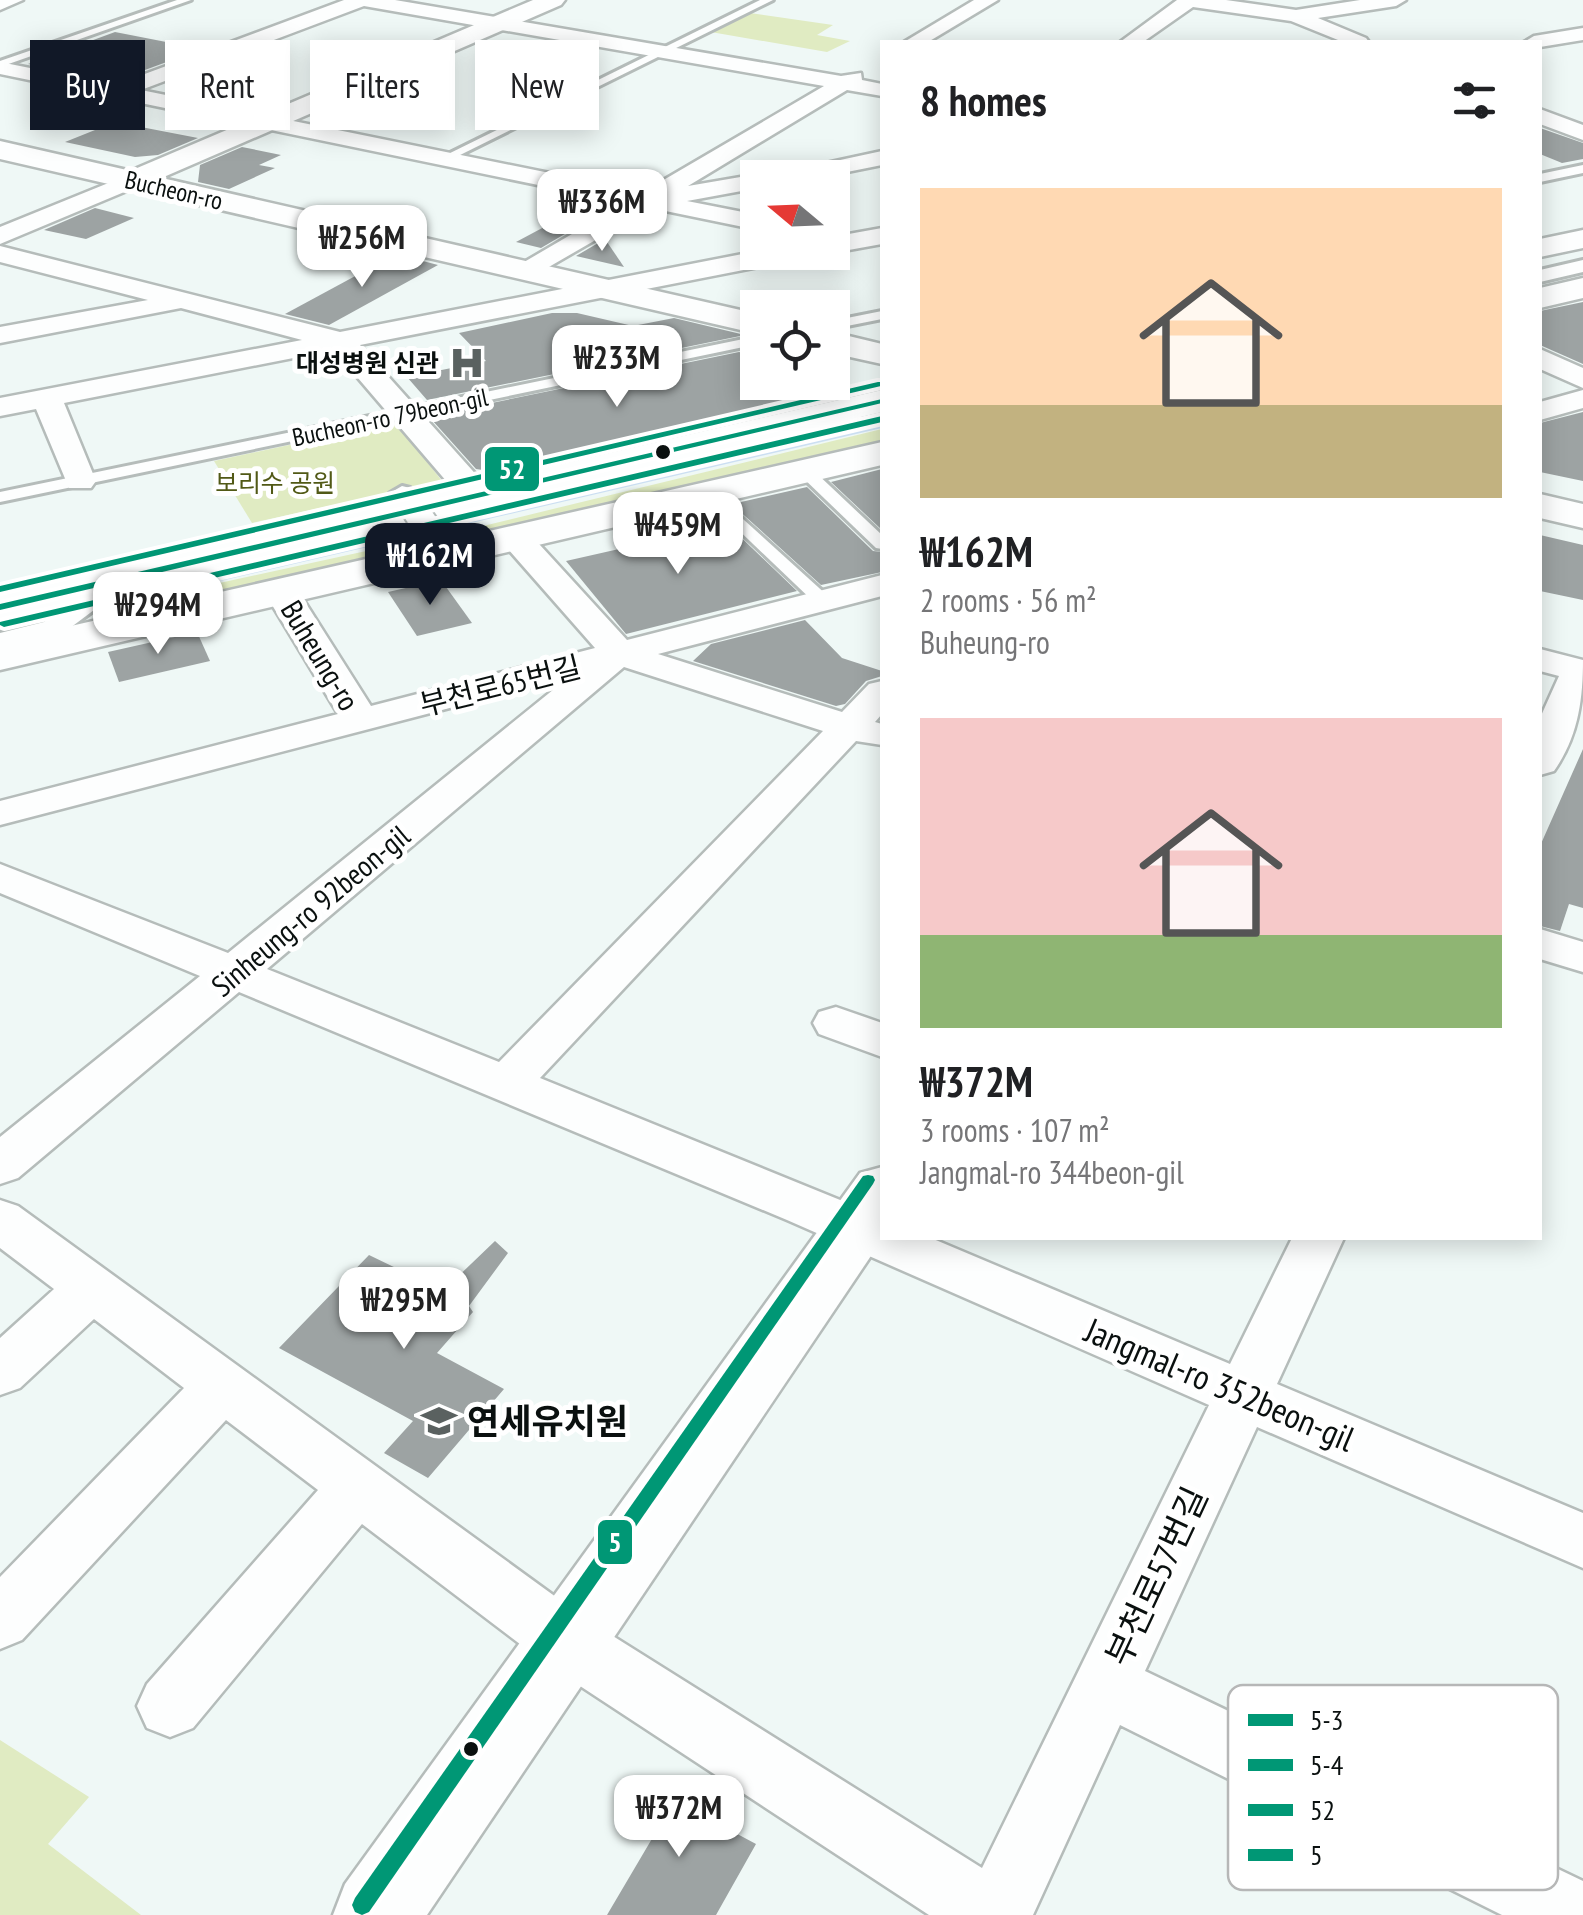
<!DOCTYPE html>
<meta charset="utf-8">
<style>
body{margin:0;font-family:"PT Sans Narrow","Noto Sans KR",sans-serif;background:#f6f6f6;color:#202124;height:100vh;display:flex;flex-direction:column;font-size:38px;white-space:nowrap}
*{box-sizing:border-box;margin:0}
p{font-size:32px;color:#757577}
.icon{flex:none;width:55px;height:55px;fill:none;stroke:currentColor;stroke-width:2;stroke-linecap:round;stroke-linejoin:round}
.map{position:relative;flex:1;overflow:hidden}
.sheet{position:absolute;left:880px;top:40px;width:662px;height:1200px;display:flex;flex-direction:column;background:#fff;border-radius:0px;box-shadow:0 5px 25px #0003}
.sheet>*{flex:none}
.hud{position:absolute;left:30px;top:40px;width:700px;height:90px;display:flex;gap:20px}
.needle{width:65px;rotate:289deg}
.tools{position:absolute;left:740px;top:160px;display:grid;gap:20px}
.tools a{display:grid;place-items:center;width:110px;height:110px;border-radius:0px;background:#fff;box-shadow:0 5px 25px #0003;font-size:50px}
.price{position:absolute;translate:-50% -85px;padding:0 22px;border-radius:20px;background:#fff;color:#222;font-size:32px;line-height:65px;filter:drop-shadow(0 2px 5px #0008)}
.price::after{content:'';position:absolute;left:50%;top:60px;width:30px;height:22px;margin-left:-15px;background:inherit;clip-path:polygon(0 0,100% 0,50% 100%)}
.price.active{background:#111827;color:#fff}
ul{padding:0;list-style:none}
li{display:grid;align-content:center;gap:20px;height:530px;padding:0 40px}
li span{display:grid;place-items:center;height:310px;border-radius:0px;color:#555}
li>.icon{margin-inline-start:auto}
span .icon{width:180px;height:180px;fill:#fffc;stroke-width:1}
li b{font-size:42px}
h2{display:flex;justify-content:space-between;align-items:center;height:120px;padding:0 40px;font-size:42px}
.chip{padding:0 35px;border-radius:0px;background:#fff;box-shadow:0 5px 25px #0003;font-size:35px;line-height:90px}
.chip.active{background:#111827;color:#fff}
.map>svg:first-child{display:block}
.green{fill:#e0ebc2}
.water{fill:#ccdff2}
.building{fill:#9da3a3}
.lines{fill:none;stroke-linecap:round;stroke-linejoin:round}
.service-casing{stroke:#b5bcba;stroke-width:6}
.pedestrian-casing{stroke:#b5bcba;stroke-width:6}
.minor-casing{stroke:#b5bcba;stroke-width:5}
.tertiary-casing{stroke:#b5bcba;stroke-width:5}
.primary-casing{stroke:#b5bcba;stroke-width:5}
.service{fill:#fdfefe;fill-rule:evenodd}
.pedestrian{fill:#fdfefe;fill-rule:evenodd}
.minor{fill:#fdfefe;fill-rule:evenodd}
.tertiary{fill:#fdfefe;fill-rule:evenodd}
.primary{fill:#fdfefe;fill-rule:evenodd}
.pedestrian-bridge-casing{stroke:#b5bcba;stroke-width:30;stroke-linecap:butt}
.pedestrian-bridge{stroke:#fdfefe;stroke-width:26}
.bus-1-casing{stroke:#fff;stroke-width:8}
.bus-2-casing{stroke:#fff;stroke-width:8}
.bus-3-casing{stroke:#fff;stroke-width:8}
.bus-4-casing{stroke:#fff;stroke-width:8}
.bus-1{fill:#009775;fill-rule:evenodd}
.bus-2{fill:#009775;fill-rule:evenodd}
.bus-3{fill:#009775;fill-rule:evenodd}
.bus-4{fill:#009775;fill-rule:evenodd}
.bus-dot{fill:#0a100f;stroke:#fff;stroke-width:4}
.labels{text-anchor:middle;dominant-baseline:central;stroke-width:10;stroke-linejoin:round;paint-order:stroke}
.far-street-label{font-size:25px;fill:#0a100f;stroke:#fff}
.far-poi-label{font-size:25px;font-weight:bold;fill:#0a100f;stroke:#fff;text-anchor:end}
.far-park-label{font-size:25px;fill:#515916;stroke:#fff}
.street-label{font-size:30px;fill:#0a100f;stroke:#fff}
.near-street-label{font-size:35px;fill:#0a100f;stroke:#fff}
.near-poi-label{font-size:35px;font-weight:bold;fill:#0a100f;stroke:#fff;text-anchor:start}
.key{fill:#fff;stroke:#b6b7b7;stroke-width:2.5}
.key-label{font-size:28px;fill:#0a100f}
.line-badge{stroke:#fff;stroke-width:4}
.badge-label{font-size:28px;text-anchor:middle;font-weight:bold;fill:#fff}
</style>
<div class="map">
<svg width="1583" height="1915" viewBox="0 0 1583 1915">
<rect width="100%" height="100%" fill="#eff8f6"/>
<!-- green -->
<g class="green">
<polygon points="743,12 833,25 817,35 850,41 827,52 705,31"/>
<polygon points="396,422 442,481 252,523 214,461"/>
<polygon points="882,429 882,440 450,542 446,535"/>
<polygon points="412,541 419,548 149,610 142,600"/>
<polygon points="0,1740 89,1797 48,1844 141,1915 0,1915"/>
</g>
<!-- water -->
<polygon class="water" points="882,418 882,428 0,632 0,620"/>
<!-- building -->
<g class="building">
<polygon points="115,32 202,49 115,81 28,64"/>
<polygon points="115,122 198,138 158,155 135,157 65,142"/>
<polygon points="1540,128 1583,143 1583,159 1562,163 1540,154"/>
<polygon points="242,147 281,155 259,165 275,168 229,189 198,182 200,165"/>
<polygon points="95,208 134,218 86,239 44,230"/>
<polygon points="590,216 592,218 541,248 516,242 561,218"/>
<polygon points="605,239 624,267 576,256"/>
<polygon points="396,254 438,265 329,325 285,314"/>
<polygon points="1583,302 1583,364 1540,345 1540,311"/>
<polygon points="552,313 577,313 633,326 674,318 745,335 427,400 407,377 486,361 459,333"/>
<polygon points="739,352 758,356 758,382 826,382 828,396 518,462 520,464 490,471 476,469 432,420 442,418 438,414"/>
<polygon points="1583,412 1583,481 1540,472 1540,423"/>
<polygon points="882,469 882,530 831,482"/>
<polygon points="807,487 873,551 882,552 882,572 821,585 736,508 741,502"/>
<polygon points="674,519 702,553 725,522 797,591 626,634 566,561 650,542 641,528"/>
<polygon points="1540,535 1583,545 1583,600 1540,591"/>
<polygon points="441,580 472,623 417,636 388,592"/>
<polygon points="805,620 842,658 882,671 882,676 866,681 845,704 836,706 693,661 711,644"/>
<polygon points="197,632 210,661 119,682 108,652"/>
<polygon points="1583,749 1583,908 1569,904 1560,931 1540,926 1540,846"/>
<polygon points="495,1241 508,1253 469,1306 473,1312 437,1353 504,1389 428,1478 384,1453 413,1421 279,1348 369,1255 427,1283 431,1279 447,1287"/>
<polygon points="640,1782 756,1844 716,1915 607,1915 653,1837 618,1820"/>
</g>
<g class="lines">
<defs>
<g id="service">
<polygon points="177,0 191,0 0,67 0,61"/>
<polygon points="760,0 773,0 448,161 438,159"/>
<polygon points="1583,165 1583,173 1540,182 1540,174"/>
<polygon points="882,311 882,319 832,329 832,321"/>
<polygon points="758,336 758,344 0,502 0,492"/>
<polygon points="801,470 813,470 882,535 882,549 876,548 801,476"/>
<polygon points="712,491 829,597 829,605 817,605 706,499 704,496"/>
</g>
<g id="pedestrian">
<polygon points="1583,260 1583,272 1540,282 1540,270"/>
<polygon points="852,412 863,419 860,424 393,534 381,527 384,522 410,516 390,493 402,486 410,488 425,512"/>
<polygon points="136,578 145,581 149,586 145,591 106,601 62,634 0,649 0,633 44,622 88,590"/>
</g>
<g id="minor">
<polygon points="0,0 23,0 0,10"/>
<path d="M344,0H395L841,76L861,73L862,80L882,84V96L847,90L688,186L758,174L766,176L882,151V165L817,178H758V188L687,201L758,215V230L651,208L528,279L519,277L515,271L519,265L625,203L0,74V62L115,85ZM364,6L824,86L643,192L141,90Z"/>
<polygon points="974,0 998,0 928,42 904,42"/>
<polygon points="1177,0 1226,0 1296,10 1360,0 1406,0 1396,6 1318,18 1366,38 1369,42 1343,42 1291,21 1193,7 1143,42 1120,42"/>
<polygon points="1583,28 1583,40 1540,47 1540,42 1524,42 1534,36"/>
<polygon points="1540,109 1583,125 1583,140 1540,124"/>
<polygon points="133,173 145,180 141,185 0,244 0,227"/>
<polygon points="882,228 882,244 832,253 831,252 832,237"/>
<polygon points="0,246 340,332 758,251 807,252 794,260 360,345 489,489 493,496 489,503 465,503 334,350 64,403 96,481 91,488 69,488 36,409 0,416 0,398 302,340 181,308 0,343 0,327 148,300 0,262"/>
<polygon points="1540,349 1583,368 1583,388 1540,369"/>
<polygon points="1583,390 1583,408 1540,420 1540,402"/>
<path d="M517,530L529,533L627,640L882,575V596L658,654L842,712L869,684L882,681V714L875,722L882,724V745L856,741L540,1078L882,1217V1238H931L1230,1364L1292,1238H1344L1277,1384L1583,1513V1568L1257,1427L1145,1671L1583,1881V1915H1502L1120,1725L1033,1915H929L545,1663L362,1524L193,1728L170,1737L147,1728L137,1706L147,1684L318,1490L226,1420L22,1640L0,1649V1577L184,1388L94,1319L20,1388L0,1395V1338L54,1289L0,1248V1200L18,1206L589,1621L982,1868L1209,1405L787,1220L239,992L18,1178L0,1184V1137L200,976L0,893V864L228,953L569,677L0,825V801L338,714L263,590L269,583L281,579L293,583L371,706L595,648L500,540L505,533ZM624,667L823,731L499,1062L267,969Z"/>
<path d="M1540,649L1583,660C1583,700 1578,737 1554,771L1540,775V718L1559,676L1540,671Z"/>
<polygon points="1540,929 1583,942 1583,972 1540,959"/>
<polygon points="836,1007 882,1023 882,1057 819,1034 813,1023 819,1012"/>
</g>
<g id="tertiary">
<polygon points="533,0 565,0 561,5 143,186 123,186 118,180 123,174"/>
<polygon points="1583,230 1583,248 1540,257 1540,239"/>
<polygon points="1583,278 1583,298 1540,308 1540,288"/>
<polygon points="882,390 882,412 0,620 0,594"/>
<polygon points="882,442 882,465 0,670 0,642"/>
<polygon points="882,1167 883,1238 427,1915 333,1915 345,1884 860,1173"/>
</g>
<g id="primary">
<polygon points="0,141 758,314 758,334 0,159"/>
<polygon points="832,332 882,344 882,364 832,353"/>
<polygon points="1540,494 1583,504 1583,528 1540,518"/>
</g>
</defs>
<!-- service casing -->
<use href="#service" class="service-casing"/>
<!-- pedestrian casing -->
<use href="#pedestrian" class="pedestrian-casing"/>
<!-- minor casing -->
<use href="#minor" class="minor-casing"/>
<!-- tertiary casing -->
<use href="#tertiary" class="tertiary-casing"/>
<!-- primary casing -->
<use href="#primary" class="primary-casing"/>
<!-- service -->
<use href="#service" class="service"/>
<!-- pedestrian -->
<use href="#pedestrian" class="pedestrian"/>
<!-- minor -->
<use href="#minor" class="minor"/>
<!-- tertiary -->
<use href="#tertiary" class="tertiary"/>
<!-- primary -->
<use href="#primary" class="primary"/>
<defs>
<polyline id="pedestrian-bridge" points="415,510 437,542"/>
</defs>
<!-- pedestrian-bridge casing -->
<use href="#pedestrian-bridge" class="pedestrian-bridge-casing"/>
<!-- pedestrian-bridge -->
<use href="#pedestrian-bridge" class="pedestrian-bridge"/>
<defs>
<polygon id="bus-1" points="882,399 882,403 0,610 0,604"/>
<polygon id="bus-2" points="882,416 882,422 4,627 0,625 0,622 4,621"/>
<polygon id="bus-3" points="878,382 881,382 881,386 0,592 0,586"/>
<polygon id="bus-4" points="868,1175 873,1176 875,1180 873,1184 369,1912 362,1915 355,1912 352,1905 355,1898 863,1176"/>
</defs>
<!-- bus-1 casing -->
<use href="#bus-1" class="bus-1-casing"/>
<!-- bus-2 casing -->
<use href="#bus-2" class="bus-2-casing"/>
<!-- bus-3 casing -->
<use href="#bus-3" class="bus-3-casing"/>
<!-- bus-4 casing -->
<use href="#bus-4" class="bus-4-casing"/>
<!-- bus-1 -->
<use href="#bus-1" class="bus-1"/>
<!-- bus-2 -->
<use href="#bus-2" class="bus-2"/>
<!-- bus-3 -->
<use href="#bus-3" class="bus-3"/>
<!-- bus-4 -->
<use href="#bus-4" class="bus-4"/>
</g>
<!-- icons -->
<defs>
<symbol id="hospital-bare" viewBox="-9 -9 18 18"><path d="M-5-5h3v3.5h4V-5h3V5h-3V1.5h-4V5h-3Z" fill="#5a6160" stroke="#fff" stroke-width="2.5" paint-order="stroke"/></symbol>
<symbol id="school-bare" viewBox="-9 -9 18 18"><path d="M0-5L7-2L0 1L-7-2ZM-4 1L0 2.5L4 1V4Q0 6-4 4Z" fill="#5a6160" stroke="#fff" stroke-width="2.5" paint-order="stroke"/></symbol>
</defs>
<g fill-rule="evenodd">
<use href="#hospital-bare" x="442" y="338" width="50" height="50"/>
<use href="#school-bare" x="414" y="1396" width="50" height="50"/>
</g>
<!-- markers -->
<g class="bus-dot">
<circle cx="663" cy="452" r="9"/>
<circle cx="471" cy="1749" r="9"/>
</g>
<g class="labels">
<!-- far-street labels -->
<g class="far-street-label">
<text transform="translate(174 190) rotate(13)">Bucheon-ro</text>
<text transform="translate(390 417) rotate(-12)">Bucheon-ro 79beon-gil</text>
</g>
<!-- far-poi labels -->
<g class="far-poi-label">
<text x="439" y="363">대성병원 신관</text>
</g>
<!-- far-park labels -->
<g class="far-park-label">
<text x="275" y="483">보리수 공원</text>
</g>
<!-- street labels -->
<g class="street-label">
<text transform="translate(321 655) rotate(59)">Buheung-ro</text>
<text transform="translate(500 685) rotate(-14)">부천로65번길</text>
<text transform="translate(310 910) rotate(-40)">Sinheung-ro 92beon-gil</text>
</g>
<!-- near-street labels -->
<g class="near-street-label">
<text transform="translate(1220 1384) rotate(23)">Jangmal-ro 352beon-gil</text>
<text transform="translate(1156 1576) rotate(-65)">부천로57번길</text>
</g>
<!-- near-poi labels -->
<g class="near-poi-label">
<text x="467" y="1421">연세유치원</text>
</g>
</g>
<!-- legend -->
<rect x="1228" y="1685" width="330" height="205" rx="15" class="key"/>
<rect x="1248" y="1714" width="45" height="12" fill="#009775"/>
<rect x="1248" y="1759" width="45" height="12" fill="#009775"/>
<rect x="1248" y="1804" width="45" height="12" fill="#009775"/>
<rect x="1248" y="1849" width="45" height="12" fill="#009775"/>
<g class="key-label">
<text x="1310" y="1730">5-3</text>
<text x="1310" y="1775">5-4</text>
<text x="1310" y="1820">52</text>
<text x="1310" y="1865">5</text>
</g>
<g class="line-badge">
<rect x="483" y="445" width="58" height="48" rx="10" fill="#009775"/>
<rect x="596" y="1518" width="38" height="48" rx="10" fill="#009775"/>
</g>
<g class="badge-label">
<text x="512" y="479">52</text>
<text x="615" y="1552">5</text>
</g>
</svg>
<div class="tools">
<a><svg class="needle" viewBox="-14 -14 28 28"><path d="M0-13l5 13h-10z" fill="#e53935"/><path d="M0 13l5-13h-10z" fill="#757577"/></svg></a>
<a><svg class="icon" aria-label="locate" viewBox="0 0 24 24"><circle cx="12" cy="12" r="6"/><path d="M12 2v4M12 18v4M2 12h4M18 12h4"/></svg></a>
</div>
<b class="price" style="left:602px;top:254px">₩336M</b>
<b class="price" style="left:362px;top:290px">₩256M</b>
<b class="price" style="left:617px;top:410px">₩233M</b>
<b class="price" style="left:678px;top:577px">₩459M</b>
<b class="price active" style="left:430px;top:608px">₩162M</b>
<b class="price" style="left:158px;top:657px">₩294M</b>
<b class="price" style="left:404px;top:1352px">₩295M</b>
<b class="price" style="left:679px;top:1860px">₩372M</b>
<div class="hud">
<a class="chip active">Buy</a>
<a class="chip">Rent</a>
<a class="chip">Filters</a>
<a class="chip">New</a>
</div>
<section class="sheet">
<h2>8 homes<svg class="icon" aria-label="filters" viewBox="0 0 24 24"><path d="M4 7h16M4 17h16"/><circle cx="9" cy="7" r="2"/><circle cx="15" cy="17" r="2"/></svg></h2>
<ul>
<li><span style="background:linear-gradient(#ffd9b3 70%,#c2b280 0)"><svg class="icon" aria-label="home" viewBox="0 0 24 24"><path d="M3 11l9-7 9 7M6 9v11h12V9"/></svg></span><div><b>₩162M</b><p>2 rooms · 56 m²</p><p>Buheung-ro</p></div></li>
<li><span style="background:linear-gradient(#f6c9c9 70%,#8fb573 0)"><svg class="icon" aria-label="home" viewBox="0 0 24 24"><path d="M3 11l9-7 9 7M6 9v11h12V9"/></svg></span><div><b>₩372M</b><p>3 rooms · 107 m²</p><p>Jangmal-ro 344beon-gil</p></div></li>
</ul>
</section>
</div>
